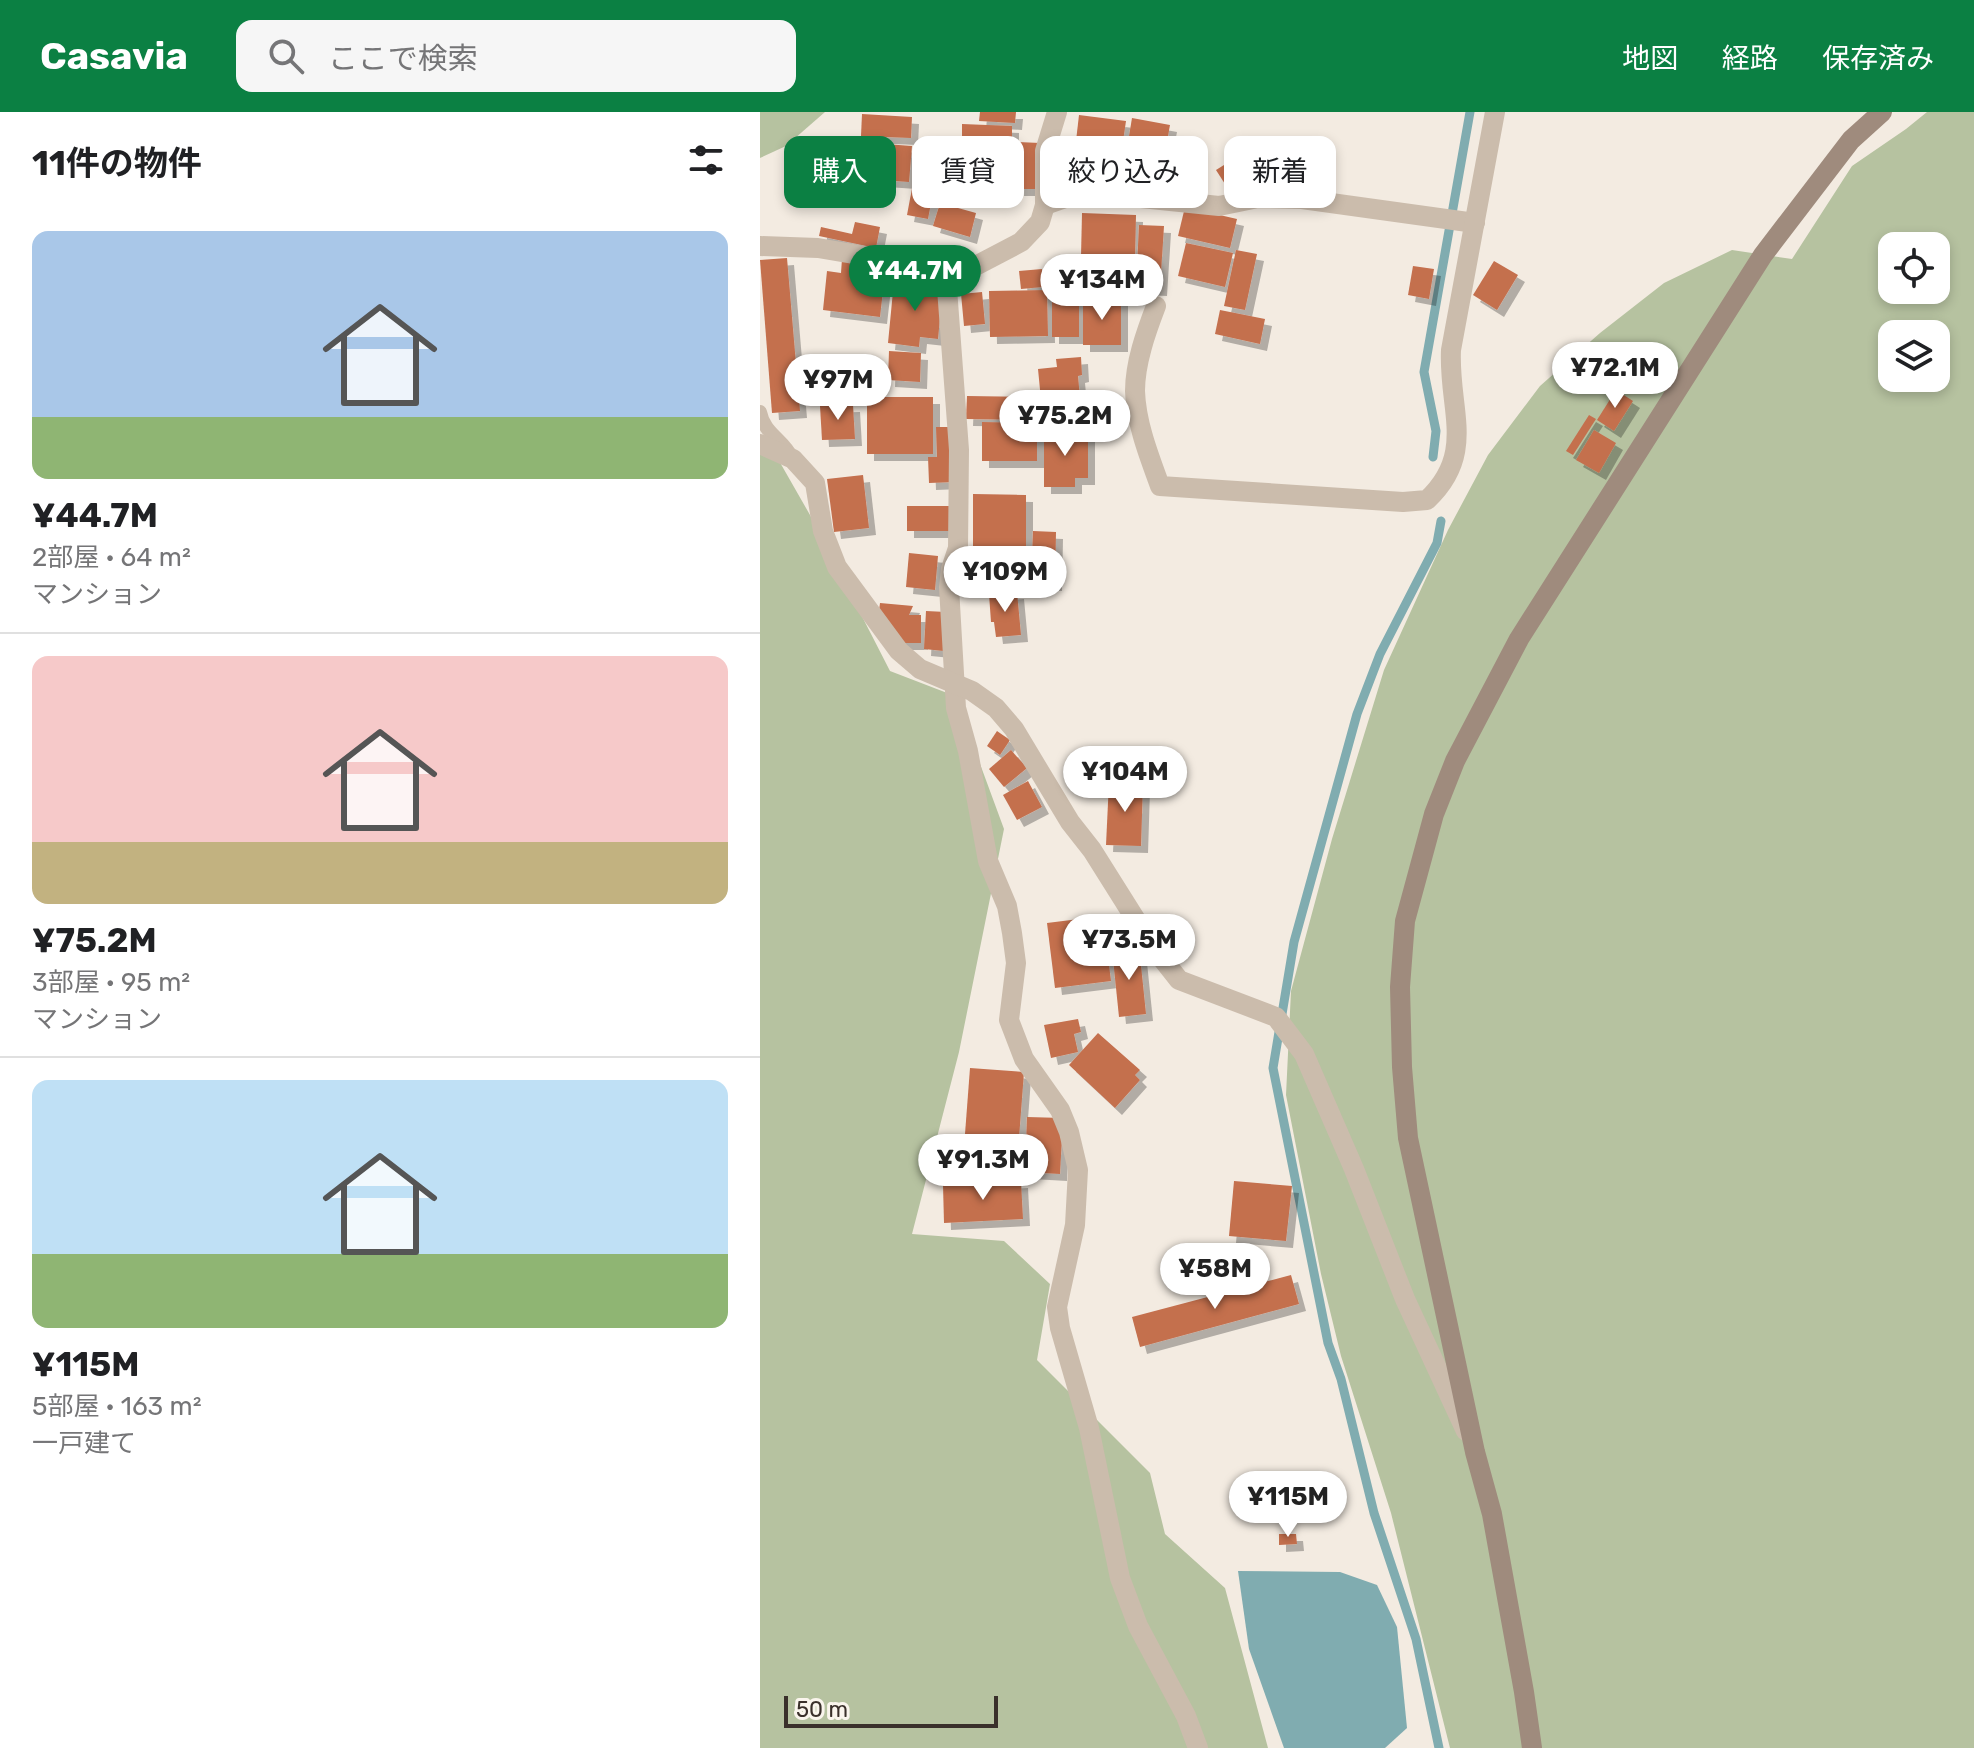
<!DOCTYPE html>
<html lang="ja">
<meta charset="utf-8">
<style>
body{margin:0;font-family:Rubik,"Noto Sans JP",sans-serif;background:#f6f6f6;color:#202124;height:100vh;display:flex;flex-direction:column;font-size:30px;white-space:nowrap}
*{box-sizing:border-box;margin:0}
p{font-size:26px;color:#757577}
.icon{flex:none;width:44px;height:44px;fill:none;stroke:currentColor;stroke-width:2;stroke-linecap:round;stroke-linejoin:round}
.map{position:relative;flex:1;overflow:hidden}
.panel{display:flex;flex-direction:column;background:#fff;width:760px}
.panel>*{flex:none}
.top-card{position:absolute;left:24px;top:24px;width:760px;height:72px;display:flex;gap:16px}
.tools{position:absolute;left:1118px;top:120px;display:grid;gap:16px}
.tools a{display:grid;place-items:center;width:72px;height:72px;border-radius:16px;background:#fff;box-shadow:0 4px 12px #0003;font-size:40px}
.scale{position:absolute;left:24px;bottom:20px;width:214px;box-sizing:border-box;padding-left:8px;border:4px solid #3a302b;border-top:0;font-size:22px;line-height:28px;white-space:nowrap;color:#3a302b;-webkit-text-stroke:6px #faf5ed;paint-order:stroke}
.price{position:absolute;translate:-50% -68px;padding:0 18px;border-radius:28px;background:#fff;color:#222;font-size:26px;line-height:52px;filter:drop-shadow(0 2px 4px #0008)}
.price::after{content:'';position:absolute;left:50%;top:48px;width:24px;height:18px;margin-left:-12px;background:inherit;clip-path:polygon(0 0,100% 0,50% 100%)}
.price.active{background:#0b8043;color:#fff}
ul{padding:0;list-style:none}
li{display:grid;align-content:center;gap:16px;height:424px;padding:0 32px}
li+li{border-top:2px solid #e0e0e0}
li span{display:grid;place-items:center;height:248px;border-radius:16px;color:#555}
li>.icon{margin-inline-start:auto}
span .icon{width:144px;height:144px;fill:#fffc;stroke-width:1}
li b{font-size:34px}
h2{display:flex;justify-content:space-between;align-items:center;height:96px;padding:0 32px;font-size:34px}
.pill{padding:0 28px;border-radius:16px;background:#fff;box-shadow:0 4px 12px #0003;font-size:28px;line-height:72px}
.pill.active{background:#0b8043;color:#fff}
header{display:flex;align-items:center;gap:48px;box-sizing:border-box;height:112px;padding:0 40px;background:#0b8043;color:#fff}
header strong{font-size:38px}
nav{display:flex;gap:44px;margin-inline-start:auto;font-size:28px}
.search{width:560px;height:72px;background:#f6f6f6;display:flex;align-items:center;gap:20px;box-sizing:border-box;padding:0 28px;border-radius:16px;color:#757577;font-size:30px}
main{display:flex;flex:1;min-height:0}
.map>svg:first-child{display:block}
.green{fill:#b6c2a0;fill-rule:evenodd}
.water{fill:#80acb0}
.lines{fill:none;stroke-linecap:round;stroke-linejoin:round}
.stream{stroke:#80acb0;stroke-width:9}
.building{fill:#c46f4e;filter:url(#shadow)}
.lane{stroke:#cbbcac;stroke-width:14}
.street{stroke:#cbbcac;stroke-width:20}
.secondary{stroke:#9f8b7d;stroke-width:20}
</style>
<header>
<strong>Casavia</strong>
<div class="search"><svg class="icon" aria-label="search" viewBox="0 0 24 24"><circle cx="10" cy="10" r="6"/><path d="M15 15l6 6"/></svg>ここで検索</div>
<nav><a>地図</a><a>経路</a><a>保存済み</a></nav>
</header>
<main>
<section class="panel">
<h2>11件の物件<svg class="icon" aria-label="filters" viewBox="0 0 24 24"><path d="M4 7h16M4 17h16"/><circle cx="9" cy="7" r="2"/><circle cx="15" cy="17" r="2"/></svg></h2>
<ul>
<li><span style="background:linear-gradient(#a9c7e8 75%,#8fb573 0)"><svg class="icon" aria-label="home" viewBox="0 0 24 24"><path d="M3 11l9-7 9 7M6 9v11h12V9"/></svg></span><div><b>¥44.7M</b><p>2部屋 · 64 m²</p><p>マンション</p></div></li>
<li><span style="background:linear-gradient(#f6c9c9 75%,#c2b280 0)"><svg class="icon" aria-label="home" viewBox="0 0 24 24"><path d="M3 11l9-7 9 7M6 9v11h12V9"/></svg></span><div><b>¥75.2M</b><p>3部屋 · 95 m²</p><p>マンション</p></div></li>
<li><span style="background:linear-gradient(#bfe0f5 70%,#8fb573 0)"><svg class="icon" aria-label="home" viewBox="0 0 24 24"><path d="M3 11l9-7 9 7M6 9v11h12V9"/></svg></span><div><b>¥115M</b><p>5部屋 · 163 m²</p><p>一戸建て</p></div></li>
</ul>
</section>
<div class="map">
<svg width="1214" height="1636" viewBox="0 0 1214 1636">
<defs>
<filter id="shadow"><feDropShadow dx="7" dy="7" stdDeviation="0" flood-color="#0004"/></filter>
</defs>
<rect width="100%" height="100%" fill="#f3ebe1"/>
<!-- green -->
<g class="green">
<polygon points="0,0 65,0 26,34 0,46"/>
<path d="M1167,0H1214V1636H690L631,1401L581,1244L561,1162L526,983L531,879L572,727L624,558L688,418L728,343L780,274L840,221L904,171L972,138L1032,147L1092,54L1146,17ZM1132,134H1176V178H1132ZM1132,222H1176V266H1132Z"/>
<polygon points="0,333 10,333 50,403 130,559 195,584 244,717 199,940 152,1122 244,1129 290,1172 277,1248 390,1361 405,1422 465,1476 508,1636 0,1636"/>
</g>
<!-- water -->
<polygon class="water" points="478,1459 580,1460 617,1473 637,1515 647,1616 625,1636 524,1636 489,1537"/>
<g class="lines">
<!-- stream -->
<g class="stream">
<polyline points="673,345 676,319 664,260 710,0"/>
<polyline points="679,1636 656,1527 614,1401 581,1267 568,1231 513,956 534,830 597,602 620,542 677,431 681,409"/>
</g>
</g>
<!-- building -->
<g class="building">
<polygon points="220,0 256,0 255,11 219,9"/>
<polygon points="102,2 152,5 151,26 101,24"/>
<polygon points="319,3 366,9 362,36 316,29"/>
<polygon points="372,6 410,13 398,79 361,73"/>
<polygon points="202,12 252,14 252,52 202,51"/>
<polygon points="85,29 152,34 149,70 92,66 93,53 84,53"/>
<polygon points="161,29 182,33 168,107 147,103"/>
<polygon points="258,30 280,31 278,77 257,77"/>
<polygon points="487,35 504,54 495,62 478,44"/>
<polygon points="472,48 488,73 472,83 456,58"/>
<polygon points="182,56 207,56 207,87 183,87"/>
<polygon points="180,91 216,101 210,125 173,114"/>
<polygon points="425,95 477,107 470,136 418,124"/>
<polygon points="322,101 376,103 375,148 321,145"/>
<polygon points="95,110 120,115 116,136 59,124 61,115 92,122"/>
<polygon points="379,113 404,114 400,177 376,176"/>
<polygon points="426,131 473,141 465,175 418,164"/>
<polygon points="476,138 497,142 485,198 464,194"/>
<polygon points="27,146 40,299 12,301 0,148"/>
<polygon points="82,147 126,152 120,205 63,198 67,159 81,161"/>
<polygon points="734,149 758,163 737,198 713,183"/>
<polygon points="653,154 674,157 669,187 648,183"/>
<polygon points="282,157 283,175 261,177 259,159"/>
<polygon points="134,169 183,174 178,227 160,225 159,235 128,231"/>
<polygon points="287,178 288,224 230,225 229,179"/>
<polygon points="222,180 225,212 204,214 201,182"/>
<rect x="292" y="184" width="27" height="41"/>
<rect x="323" y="187" width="38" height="46"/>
<polygon points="460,198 505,207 500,232 455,222"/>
<polygon points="129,239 161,241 160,270 128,268"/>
<polygon points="321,245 322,263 318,264 320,286 281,288 278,257 297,255 296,247"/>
<polygon points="856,278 873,289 854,319 837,308"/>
<polygon points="207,284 277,285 277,308 206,307"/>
<rect x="107" y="285" width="66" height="57"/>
<polygon points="93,293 95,327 62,328 60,294"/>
<polygon points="829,303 836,307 813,343 806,339"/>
<polygon points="222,310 277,311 277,349 222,349"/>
<polygon points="176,315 192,315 194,370 169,371 168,345 177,345"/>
<polygon points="834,318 856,331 839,361 816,348"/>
<polygon points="284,319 328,319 328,366 315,366 315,375 284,375"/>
<polygon points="103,363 109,416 74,420 67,367"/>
<polygon points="213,382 266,383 266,439 213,438"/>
<rect x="147" y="394" width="46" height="25"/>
<polygon points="273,419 296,420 295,472 271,471"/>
<polygon points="149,441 178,444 175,478 146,475"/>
<polygon points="257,480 261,523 236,525 234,510 231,510 229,482"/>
<polygon points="120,491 153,494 149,503 161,503 161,531 143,531 119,499"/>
<polygon points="166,499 186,500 184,539 164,537"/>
<polygon points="237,619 250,628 240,643 227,634"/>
<polygon points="251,638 267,656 244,675 229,657"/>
<polygon points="268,669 282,695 257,708 243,683"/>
<polygon points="349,670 383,671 381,734 346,733"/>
<polygon points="343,804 351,869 295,876 287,811"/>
<polygon points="379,834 386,902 359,905 352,837"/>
<polygon points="318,907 321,920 314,922 318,940 291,946 284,913"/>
<polygon points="338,921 380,958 375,963 380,968 355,996 309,953"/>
<polygon points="210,956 264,960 259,1026 205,1022"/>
<polygon points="267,1005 303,1006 300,1062 265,1060"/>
<polygon points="261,1069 263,1107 184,1111 183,1073"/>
<polygon points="474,1069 532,1074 526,1129 469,1124"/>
<polygon points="531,1163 539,1192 380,1235 372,1205"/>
<polygon points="519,1422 536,1422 537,1432 519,1433"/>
</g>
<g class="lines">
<!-- lane -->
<path class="lane" d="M0,300C4,322 23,327 32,346"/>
<!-- street -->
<g class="street">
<polyline points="285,93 308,85 381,86 459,94 498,86 542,87 715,111"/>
<polyline points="0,134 58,136 158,153 186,163 204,160 261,130 280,110 285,93 285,39 297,0"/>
<polyline points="186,163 199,338 198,436 191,457 189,475 196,596 208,639 228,749 247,794 252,821 256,851 249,908 264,947 300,998 309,1020 318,1058 315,1113 297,1195 300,1216 329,1316 360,1466 378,1514 426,1604 438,1636"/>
<path d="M396,194C386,220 375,251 375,279C376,311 389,344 400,374L643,390L667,388C717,341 688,297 691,238L735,0"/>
<polyline points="0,332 33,347 55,371 63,419 77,455 139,539 160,557 212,579 236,596 254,617 310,710 332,738 393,835 419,868 516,905 544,942 594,1057 645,1187 706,1319"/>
</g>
<!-- secondary -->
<polyline class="secondary" points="772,1636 764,1580 732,1402 715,1340 648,1026 642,955 640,875 645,809 674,702 695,649 759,527 1003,143 1091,28 1122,0"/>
</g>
</svg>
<div class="tools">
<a><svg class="icon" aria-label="locate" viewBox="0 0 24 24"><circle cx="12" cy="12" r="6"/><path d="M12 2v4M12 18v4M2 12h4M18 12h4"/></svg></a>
<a><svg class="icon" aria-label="layers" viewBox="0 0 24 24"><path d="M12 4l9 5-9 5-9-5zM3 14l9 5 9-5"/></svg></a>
</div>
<div class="scale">50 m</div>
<b class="price active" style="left:155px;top:201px">¥44.7M</b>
<b class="price" style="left:342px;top:210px">¥134M</b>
<b class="price" style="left:855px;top:298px">¥72.1M</b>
<b class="price" style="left:78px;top:310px">¥97M</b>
<b class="price" style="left:305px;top:346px">¥75.2M</b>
<b class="price" style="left:245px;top:502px">¥109M</b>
<b class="price" style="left:365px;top:702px">¥104M</b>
<b class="price" style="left:369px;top:870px">¥73.5M</b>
<b class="price" style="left:223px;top:1090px">¥91.3M</b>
<b class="price" style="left:455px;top:1199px">¥58M</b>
<b class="price" style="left:528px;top:1427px">¥115M</b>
<div class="top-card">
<a class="pill active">購入</a>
<a class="pill">賃貸</a>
<a class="pill">絞り込み</a>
<a class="pill">新着</a>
</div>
</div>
</main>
